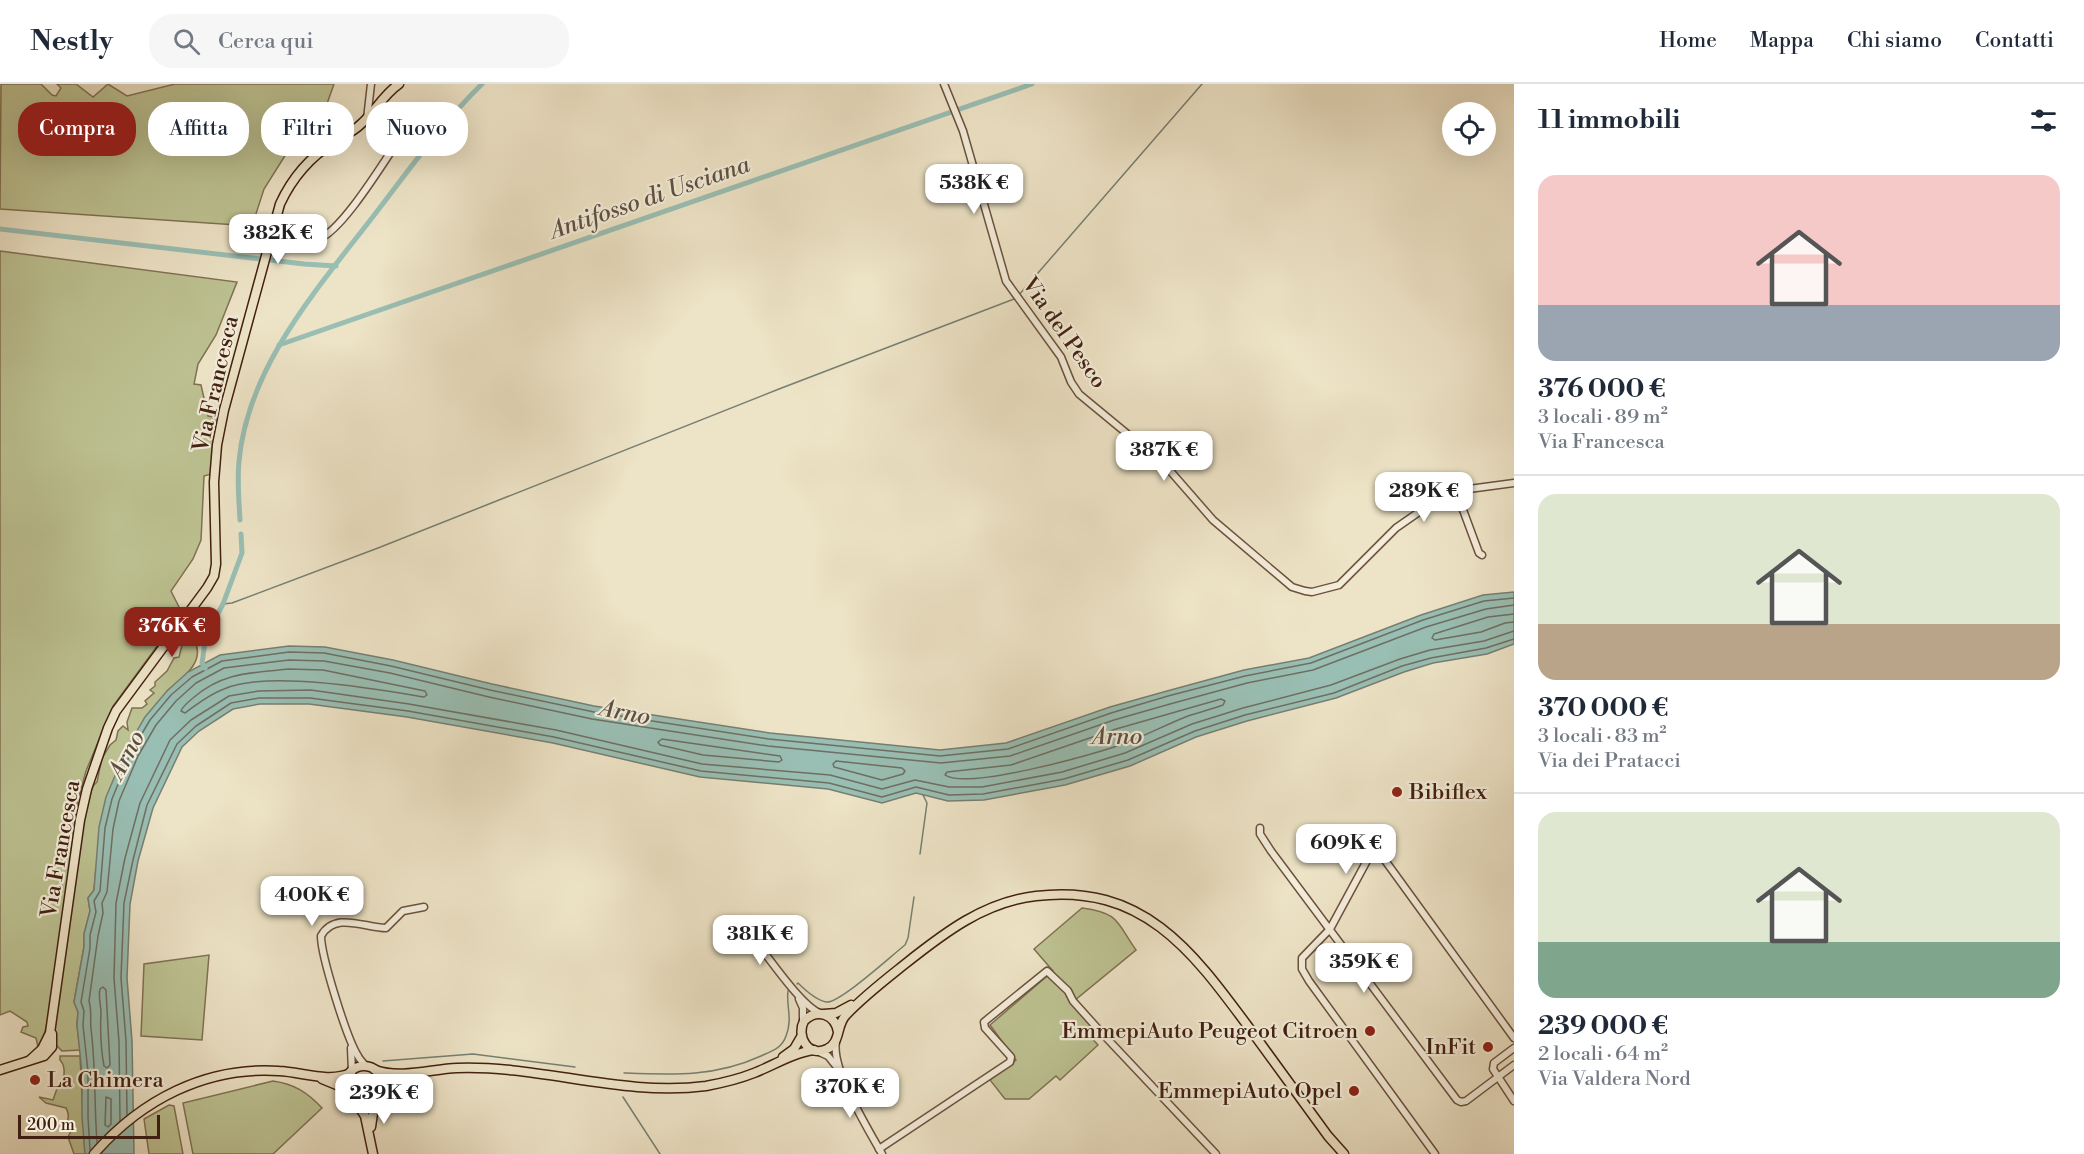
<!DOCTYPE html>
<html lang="it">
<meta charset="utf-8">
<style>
body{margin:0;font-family:"Libre Bodoni",serif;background:#f6f6f7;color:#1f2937;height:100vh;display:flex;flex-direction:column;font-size:22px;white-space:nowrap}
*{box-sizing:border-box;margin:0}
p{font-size:20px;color:#747a83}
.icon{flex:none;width:33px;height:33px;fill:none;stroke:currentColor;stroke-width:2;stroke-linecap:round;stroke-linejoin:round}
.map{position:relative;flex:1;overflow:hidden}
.panel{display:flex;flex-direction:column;background:#fff;width:570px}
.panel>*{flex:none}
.banner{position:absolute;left:18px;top:18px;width:570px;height:54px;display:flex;gap:12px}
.tools{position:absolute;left:1442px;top:18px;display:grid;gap:12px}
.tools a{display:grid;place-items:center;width:54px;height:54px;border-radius:50%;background:#fff;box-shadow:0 6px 24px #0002;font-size:30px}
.scale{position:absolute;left:18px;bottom:15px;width:142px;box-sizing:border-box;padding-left:6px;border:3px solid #422011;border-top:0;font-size:16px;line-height:21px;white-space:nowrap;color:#422011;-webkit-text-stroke:4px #f3edda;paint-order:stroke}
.price{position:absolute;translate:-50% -51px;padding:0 14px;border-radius:12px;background:#fff;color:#222;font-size:20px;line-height:39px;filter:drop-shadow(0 2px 3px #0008)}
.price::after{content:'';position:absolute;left:50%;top:36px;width:18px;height:14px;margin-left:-9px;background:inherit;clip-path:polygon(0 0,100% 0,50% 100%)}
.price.selected{background:#8f2418;color:#fff}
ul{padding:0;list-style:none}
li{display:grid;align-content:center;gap:12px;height:318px;padding:0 24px}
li+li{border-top:2px solid #e0e1e3}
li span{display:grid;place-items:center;height:186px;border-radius:18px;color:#555}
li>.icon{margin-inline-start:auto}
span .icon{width:108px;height:108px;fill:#fffc;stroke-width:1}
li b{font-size:26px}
h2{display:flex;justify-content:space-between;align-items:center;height:72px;padding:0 24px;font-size:26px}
.pill{padding:0 21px;border-radius:24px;background:#fff;box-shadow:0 6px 24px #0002;font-size:21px;line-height:54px}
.pill.selected{background:#8f2418;color:#fff}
header{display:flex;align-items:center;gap:36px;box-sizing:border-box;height:84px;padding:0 30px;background:#fff;border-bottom:2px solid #e0e1e3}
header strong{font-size:28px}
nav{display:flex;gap:33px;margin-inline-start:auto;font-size:21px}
.search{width:420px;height:54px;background:#f6f6f7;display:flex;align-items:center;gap:15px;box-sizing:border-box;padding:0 21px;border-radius:24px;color:#747a83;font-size:22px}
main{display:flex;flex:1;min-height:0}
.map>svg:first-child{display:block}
.green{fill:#bdc292;stroke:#807152;stroke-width:1.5}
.water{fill:#99beb3;stroke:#767f72;stroke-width:1.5}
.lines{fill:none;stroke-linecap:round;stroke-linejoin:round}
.shore{stroke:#6e6f62;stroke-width:1.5}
.stream{stroke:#767f72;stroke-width:1.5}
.canal{stroke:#99beb3;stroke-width:5}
.minor-casing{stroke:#6d513e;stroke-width:9}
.major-casing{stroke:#422011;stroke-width:11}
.minor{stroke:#f3edda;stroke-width:6}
.major{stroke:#ede3c6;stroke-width:8}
.poi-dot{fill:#8f2418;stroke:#f3edda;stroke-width:2}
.labels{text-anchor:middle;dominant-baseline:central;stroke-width:4.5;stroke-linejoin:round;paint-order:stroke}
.street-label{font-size:22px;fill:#422011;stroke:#f3edda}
.poi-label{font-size:22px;fill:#422011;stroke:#f3edda;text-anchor:end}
.water-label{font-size:24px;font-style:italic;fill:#5c4f42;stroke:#f3edda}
</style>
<header>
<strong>Nestly</strong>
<div class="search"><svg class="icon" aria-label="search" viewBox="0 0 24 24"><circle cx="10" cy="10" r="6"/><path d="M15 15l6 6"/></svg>Cerca qui</div>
<nav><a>Home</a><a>Mappa</a><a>Chi siamo</a><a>Contatti</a></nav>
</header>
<main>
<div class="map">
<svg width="1514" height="1070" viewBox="0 0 1514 1070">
<rect width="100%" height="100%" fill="#ede3c6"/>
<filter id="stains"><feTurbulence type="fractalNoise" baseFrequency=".00333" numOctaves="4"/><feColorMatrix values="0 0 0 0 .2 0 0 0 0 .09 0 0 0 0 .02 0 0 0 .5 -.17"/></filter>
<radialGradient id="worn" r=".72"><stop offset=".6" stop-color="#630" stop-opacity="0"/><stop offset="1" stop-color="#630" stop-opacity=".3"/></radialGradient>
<!-- green -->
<g class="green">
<polygon points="1,0 41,0 52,11 56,12 61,4 57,0 76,0 93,13 108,0 127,12 175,0 334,0 317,48 286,70 264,105 252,142 0,125"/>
<polygon points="0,167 237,198 216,251 198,280 194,300 201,301 208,332 220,334 211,390 204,392 201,456 193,475 171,507 183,531 166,550 113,622 86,687 77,720 73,763 47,940 42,958 38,963 36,954 21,948 23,943 28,942 27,938 10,927 0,931"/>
<path d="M186,556H194C207,578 181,595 167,607L96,784L94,806L88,814L90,827L84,850V863L74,918L78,928L77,941L80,966L62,967L55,960L54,952L86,722L93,702L97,698L102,674L110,661L116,656L118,647L123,642L128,646L127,638L132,624H142L147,620L145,617L154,609L150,606L155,602V598L167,587L174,574L179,573L183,557Z"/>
<path d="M1082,824C1119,829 1116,837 1136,866L1074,917L1094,944L1088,950L1098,961L1060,996L1056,992L1029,1015H1005L990,996L1016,976L990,941L1053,887L1034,865Z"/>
<polygon points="209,871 202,956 141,952 144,880"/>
<path d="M60,972H80L85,1070H74L68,1053L71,1047L66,1041C69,1035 69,1029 66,1024L46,1019L39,1013L53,1016L59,999L63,1000C64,992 66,982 60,976Z"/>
<path d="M273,997C294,1000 307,1008 322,1024L273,1070H193L183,1019Z"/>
<polygon points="169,1021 174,1022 183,1070 149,1070 144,1035"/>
</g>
<!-- water -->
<polygon class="water" points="1514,508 1514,560 1487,570 1433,579 1404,588 1336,614 1247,637 1196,653 1130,682 1065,701 984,716 948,717 916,709 882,719 828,705 700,693 553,659 407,633 309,620 260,620 233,625 199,647 182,663 153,724 138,777 130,820 127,894 132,957 134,1070 85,1070 82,1033 82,989 77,941 78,928 74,918 84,863 84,850 90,827 88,814 94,806 99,743 106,713 126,666 145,633 167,607 188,588 220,571 289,562 325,563 393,576 492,600 594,622 770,649 940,666 1006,659 1110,623 1167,607 1244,586 1309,574 1421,531 1483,511"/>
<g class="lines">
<!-- shore -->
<g class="shore">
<polyline points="1514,530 1488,533 1434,550 1432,554 1435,556 1481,548 1505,539 1514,538"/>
<path d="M289,585L323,586L425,607L427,611L424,613C376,605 268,586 224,605C210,610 197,620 185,629L181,627C183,622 188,618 193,614C223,588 251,589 289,585Z"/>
<path d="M1221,615L1225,617L1223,621C1212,625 1200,628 1188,632C1165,641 1143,653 1120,661C1092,671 967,706 945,691L947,688L1011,681L1116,645Z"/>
<polygon points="662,655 780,672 782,676 779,678 703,671 660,661 658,658"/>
<polygon points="836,677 902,684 905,687 903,690 882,696 834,683 833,680"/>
<path d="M103,903L106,906L110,981L107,984L104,982C101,965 100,947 101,929C101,920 98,914 100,905Z"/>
<polygon points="106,1013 111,1015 111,1040 108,1043 105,1041"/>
<polyline points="127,1031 126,957 121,894 124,819 133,776 147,721 177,660 196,642 231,619 259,614 310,614 408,627 554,653 701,687 829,699 882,713 916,703 949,711 983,710 1064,695 1128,676 1195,647 1245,631 1334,609 1402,582 1431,574 1486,564 1514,555"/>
<polyline points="120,1037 119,958 114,894 116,819 125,774 140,719 170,656 191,636 229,612 259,607 311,606 409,620 556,646 702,680 830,691 882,705 915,696 949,703 982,703 1062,688 1125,669 1192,640 1243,624 1331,601 1400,575 1430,566 1484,557 1514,547"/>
<path d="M97,1058C94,1020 96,983 91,945C90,935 92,927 89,917L98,852L103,829L102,819L107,808L113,745L119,717L138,672L156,641L176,617L196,599L224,584L289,576L324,577L390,589L489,613L592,635L768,662L941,679L1010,672L1114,636L1170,620L1247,599L1313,586L1426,543L1486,525L1514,521"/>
<polyline points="90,1066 88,1033 88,988 83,941 84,927 81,918 90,864 90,851 96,828 94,817 100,807 105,744 112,715 131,668 150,636 171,611 192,593 222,577 289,568 324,569 391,582 490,606 594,628 769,655 940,672 1008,665 1111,629 1168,612 1245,592 1311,579 1423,536 1484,517 1514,514"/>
</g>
<!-- stream -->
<g class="stream">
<polyline points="1018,212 1202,0"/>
<polyline points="223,520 232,519 378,464 779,305 1014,215"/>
<polyline points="920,770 927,719 923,711"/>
<path d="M797,900L798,899C805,906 817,916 826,918C839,920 892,871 905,861L908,854L914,813"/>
<polyline points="383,977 473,970 575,983"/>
<path d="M624,989C674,991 715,993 761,972C772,967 782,964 786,952C793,935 786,922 788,907"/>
<polyline points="623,1013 660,1070"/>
</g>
<!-- canal -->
<g class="canal">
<polyline points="0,145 304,180 336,182"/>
<polyline points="279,261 1032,0"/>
<path d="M240,436C239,417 237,397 239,377C248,281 319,203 375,130C409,86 442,39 482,0"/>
<polyline points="205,584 202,579 206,552 223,520 242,469 241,450"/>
</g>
<defs>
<g id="minor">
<polyline points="944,0 963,47 1006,197 1061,273 1071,298 1079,310 1165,381 1213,436 1292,503 1305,507 1312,508 1339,501 1396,444 1439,414 1454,407 1514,399"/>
<polyline points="367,35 371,0"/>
<path d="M274,145C288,153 301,160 318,155C341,149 385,76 400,54"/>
<polyline points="1456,407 1479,469 1482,471"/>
<polyline points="1260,744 1260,750 1271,767 1457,1016 1461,1018 1466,1017 1514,981"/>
<polyline points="1362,753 1374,769"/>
<path d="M744,842C760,861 800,922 820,929"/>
<polyline points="799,915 803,924 803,937"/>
<path d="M836,958C831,985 868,1045 882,1070"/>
<polyline points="351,964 352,988"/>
<polyline points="1514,964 1494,979 1493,985 1514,1017"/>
<polyline points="819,968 828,972 836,982"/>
<path d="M367,983C364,980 360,976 358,972C347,955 321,872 321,852C335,827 365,844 386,844L403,827L424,823"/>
<polyline points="879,1065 1010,978 1011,973 985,944 984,938 1047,887 1068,907 1073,917 1099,946 1216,1070"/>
<polyline points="1435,1070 1309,897 1302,885 1302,874 1330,845 1370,771 1376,769 1384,775 1514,954"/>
</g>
<g id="major">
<polyline points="824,930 836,929 851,921"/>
<path d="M838,948C835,930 817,924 804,937C796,952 808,974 827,965C841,959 836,941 846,931C864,912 885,896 905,880C944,849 984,818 1036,812C1144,799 1193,868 1250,945C1276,981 1302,1016 1328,1052L1344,1070"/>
<polyline points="783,973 794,965 801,953"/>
<path d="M30,976L42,965L50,949L80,736L87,705L108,644L116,627L207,504L214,492L216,480L214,398L217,361L224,326L280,120C292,94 310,73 334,58C343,52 353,48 361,40C375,28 383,11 399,0"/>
<circle cx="364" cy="1001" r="19"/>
<polyline points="0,986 44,972 52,963 52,950"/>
<path d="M375,986C401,995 431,985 457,984C540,981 623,1013 706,1002C722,999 739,995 754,989C774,981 793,969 814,966"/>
<polyline points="322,995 339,1002 347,1009"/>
<polyline points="383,1007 394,996 407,992"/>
<polyline points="356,1018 365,1032 373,1070"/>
<polyline points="371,1043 375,1016"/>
<path d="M94,1070C141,1016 206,982 279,987C302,988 329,999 351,989"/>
</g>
</defs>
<!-- minor casing -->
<use href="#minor" class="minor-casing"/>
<!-- major casing -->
<use href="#major" class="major-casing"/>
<!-- minor -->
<use href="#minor" class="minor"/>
<!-- major -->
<use href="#major" class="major"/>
</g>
<!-- markers -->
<g class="poi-dot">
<circle cx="1397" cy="708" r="6"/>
<circle cx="1370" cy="947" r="6"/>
<circle cx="1488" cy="963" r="6"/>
<circle cx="35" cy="996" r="6"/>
<circle cx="1354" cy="1007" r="6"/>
</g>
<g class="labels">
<!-- street labels -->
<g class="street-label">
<text transform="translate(1064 249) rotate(55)">Via del Pesco</text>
<text transform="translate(216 300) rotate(-77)">Via Francesca</text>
<text transform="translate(61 765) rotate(-80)">Via Francesca</text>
</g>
<!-- poi labels -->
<g class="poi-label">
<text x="1409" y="708" text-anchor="start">Bibiflex</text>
<text x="1358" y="947">EmmepiAuto Peugeot Citroen</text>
<text x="1476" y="963">InFit</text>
<text x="47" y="996" text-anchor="start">La Chimera</text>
<text x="1342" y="1007">EmmepiAuto Opel</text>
</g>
<!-- water labels -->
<g class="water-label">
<text transform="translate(650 114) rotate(-19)">Antifosso di Usciana</text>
<text transform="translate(625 629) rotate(11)">Arno</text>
<text x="1117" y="653">Arno</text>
<text transform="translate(127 671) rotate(-62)">Arno</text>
</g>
</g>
<rect width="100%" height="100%" filter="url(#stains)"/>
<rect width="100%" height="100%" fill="url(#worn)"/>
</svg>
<div class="tools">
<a><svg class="icon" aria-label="locate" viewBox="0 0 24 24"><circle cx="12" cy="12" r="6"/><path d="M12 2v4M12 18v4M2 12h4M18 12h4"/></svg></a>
</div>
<div class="scale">200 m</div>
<b class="price" style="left:974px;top:131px">538K €</b>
<b class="price" style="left:278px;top:181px">382K €</b>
<b class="price" style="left:1164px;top:398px">387K €</b>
<b class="price" style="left:1424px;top:439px">289K €</b>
<b class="price selected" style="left:172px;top:574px">376K €</b>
<b class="price" style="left:1346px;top:791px">609K €</b>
<b class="price" style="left:312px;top:843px">400K €</b>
<b class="price" style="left:760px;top:882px">381K €</b>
<b class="price" style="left:1364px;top:910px">359K €</b>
<b class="price" style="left:850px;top:1035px">370K €</b>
<b class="price" style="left:384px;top:1041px">239K €</b>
<div class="banner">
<a class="pill selected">Compra</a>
<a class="pill">Affitta</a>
<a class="pill">Filtri</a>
<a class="pill">Nuovo</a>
</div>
</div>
<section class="panel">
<h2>11 immobili<svg class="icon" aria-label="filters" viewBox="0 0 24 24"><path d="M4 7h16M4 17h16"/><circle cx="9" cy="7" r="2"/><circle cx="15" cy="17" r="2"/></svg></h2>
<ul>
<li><span style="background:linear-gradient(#f6c9c9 70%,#9aa5b1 0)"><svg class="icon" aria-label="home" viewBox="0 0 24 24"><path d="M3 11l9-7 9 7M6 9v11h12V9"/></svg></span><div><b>376 000 €</b><p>3 locali · 89 m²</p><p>Via Francesca</p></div></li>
<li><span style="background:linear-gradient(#dfe7d0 70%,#b9a48a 0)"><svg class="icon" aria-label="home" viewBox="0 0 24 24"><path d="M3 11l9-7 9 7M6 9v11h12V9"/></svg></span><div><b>370 000 €</b><p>3 locali · 83 m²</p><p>Via dei Pratacci</p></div></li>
<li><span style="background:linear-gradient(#dfe7d0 70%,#7fa58c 0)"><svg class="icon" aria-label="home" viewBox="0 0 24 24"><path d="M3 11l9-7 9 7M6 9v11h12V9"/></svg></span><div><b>239 000 €</b><p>2 locali · 64 m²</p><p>Via Valdera Nord</p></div></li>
</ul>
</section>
</main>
